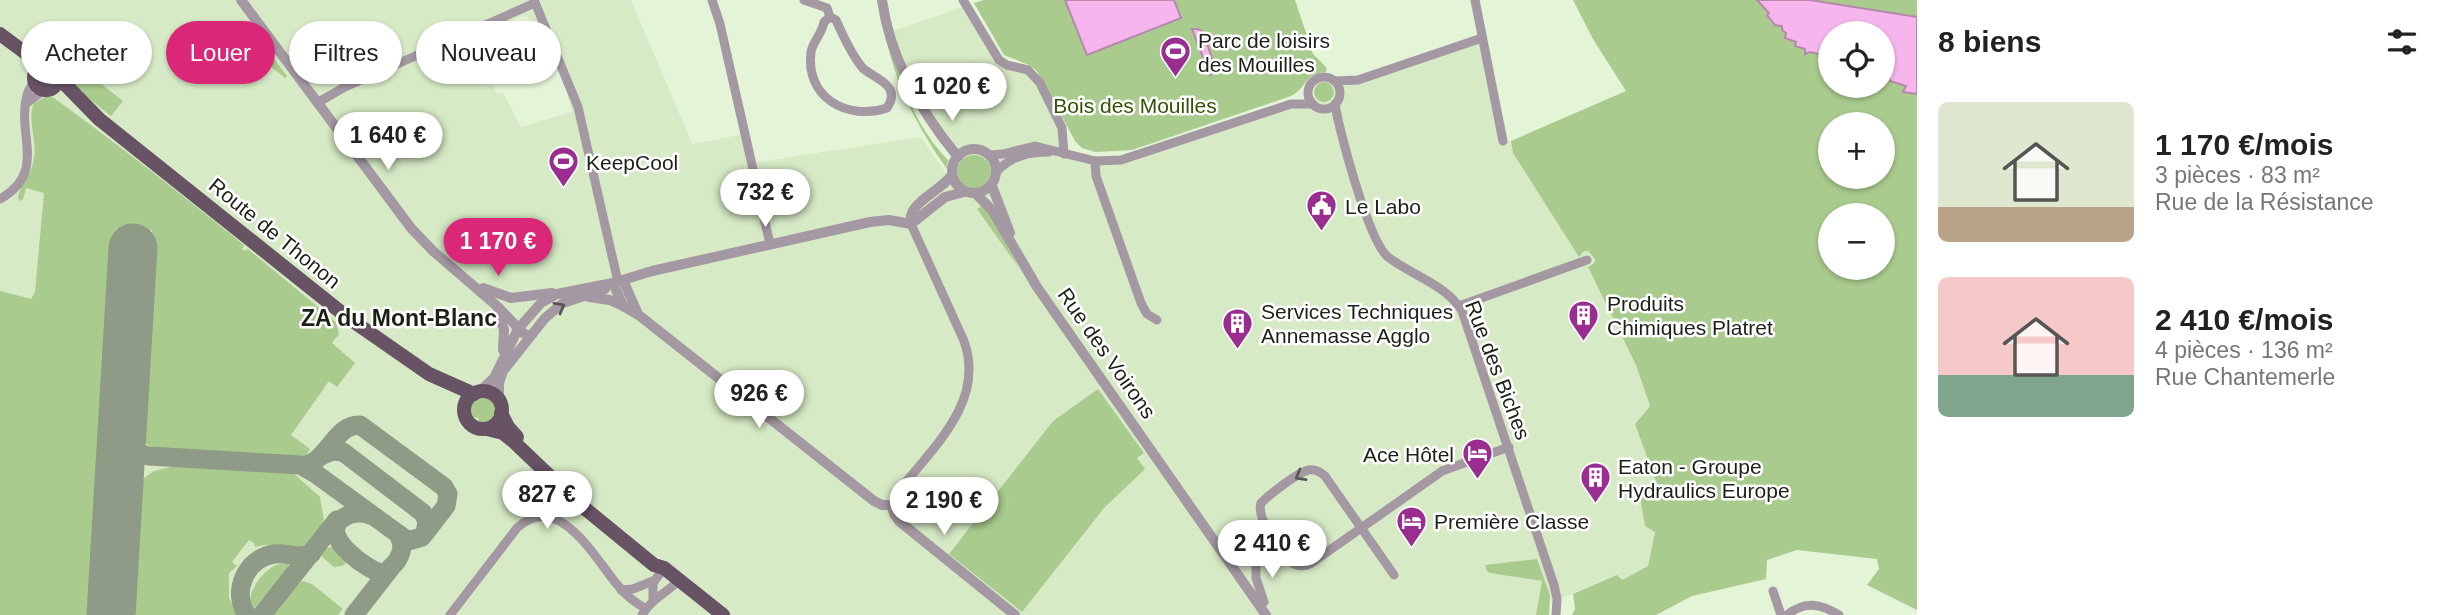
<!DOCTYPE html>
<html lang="fr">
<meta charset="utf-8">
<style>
body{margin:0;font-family:Helvetica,sans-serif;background:#f2f2f2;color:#222;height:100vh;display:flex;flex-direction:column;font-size:26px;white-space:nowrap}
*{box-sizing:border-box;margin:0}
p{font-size:23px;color:#767676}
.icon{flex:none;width:38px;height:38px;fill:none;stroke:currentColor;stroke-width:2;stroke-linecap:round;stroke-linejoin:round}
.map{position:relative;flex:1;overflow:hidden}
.sheet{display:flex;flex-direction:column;background:#fff;width:525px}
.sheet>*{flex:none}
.hud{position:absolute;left:21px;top:21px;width:665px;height:63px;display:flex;gap:14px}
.tools{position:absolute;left:1818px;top:21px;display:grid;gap:14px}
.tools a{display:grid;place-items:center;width:77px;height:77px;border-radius:50%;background:#fff;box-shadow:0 2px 5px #0004;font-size:35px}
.price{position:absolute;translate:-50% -60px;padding:0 16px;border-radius:24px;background:#fff;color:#222;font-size:23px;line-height:46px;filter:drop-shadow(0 2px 4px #0008)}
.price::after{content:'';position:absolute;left:50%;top:42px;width:21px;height:16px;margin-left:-10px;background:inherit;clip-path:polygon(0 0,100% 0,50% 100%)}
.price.selected{background:#db2777;color:#fff}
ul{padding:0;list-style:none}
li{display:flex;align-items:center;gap:21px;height:175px;padding:0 21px}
li span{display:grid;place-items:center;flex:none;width:196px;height:140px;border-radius:10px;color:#555}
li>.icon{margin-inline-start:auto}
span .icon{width:84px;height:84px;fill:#fffc;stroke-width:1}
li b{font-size:30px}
h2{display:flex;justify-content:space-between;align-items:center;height:84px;padding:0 21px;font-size:30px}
.chip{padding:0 24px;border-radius:32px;background:#fff;box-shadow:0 2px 5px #0004;font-size:24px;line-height:63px}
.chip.selected{background:#db2777;color:#fff}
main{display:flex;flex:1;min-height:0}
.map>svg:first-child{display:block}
.built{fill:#d6eac5;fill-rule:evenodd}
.green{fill:#a9cb8d;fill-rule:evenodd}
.water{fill:#f6b5ed;stroke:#b489ac;stroke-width:2}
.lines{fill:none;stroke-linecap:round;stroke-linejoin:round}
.taxiway{stroke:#8f9b86;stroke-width:19}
.runway{stroke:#8f9b86;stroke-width:49}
.minor{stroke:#a498a2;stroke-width:9}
.tertiary{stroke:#a498a2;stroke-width:10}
.primary{stroke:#675364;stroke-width:14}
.oneway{stroke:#595755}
.labels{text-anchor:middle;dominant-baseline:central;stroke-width:5;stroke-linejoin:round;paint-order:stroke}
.poi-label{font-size:21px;fill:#1b2116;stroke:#fff;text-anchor:start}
.park-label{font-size:21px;fill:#325304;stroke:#fff}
.street-label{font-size:21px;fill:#1b2116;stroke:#fff}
.neighbourhood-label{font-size:23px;font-weight:bold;fill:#1b2116;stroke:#fff}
</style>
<main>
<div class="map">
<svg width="1917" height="615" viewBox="0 0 1917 615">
<rect width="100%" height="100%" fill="#e4f4d7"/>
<!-- built -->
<path class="built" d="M0,0H631L692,144L745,134L752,163L921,137L947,175L955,154L931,121L890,32L966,6L998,58L1028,70L1062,128L1064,154L1104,162L1221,129L1482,38L1503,141H1511L1513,153L1580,256L1584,251H1588L1595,259L1588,267L1636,365L1650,406L1635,424L1658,488L1655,532L1648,566L1621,580L1617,575L1573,594L1551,601L1537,559L1491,573L1542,581L1536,615H38L0,294ZM524,15L539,25L566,90L572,112L521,127L503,93L497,94L471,39ZM35,153L45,192L24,186L33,165ZM1053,421L1144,453L1137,458L1144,469L1104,508L950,554Z"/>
<!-- green -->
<g class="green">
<path d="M878,0C892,57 907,118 948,160L947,169C906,111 890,69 878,0Z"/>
<path d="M984,0H1295L1313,54L1327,68L1326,72C1303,74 1308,87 1291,96L1132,150L1095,152L1082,148L1075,141L1037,71L1029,65L1004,55L974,3Z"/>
<path d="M1573,0H1917V610L1867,585L1879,569L1877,559L1797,550L1767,560L1766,579L1692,596L1656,615H1572L1575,609L1573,594L1617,575L1622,580L1648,566L1655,532L1645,526L1640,496L1658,487L1635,424L1650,406L1636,365L1588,267L1594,263L1595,259L1588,251H1584L1579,257L1513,153L1511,141L1626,91L1593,39ZM1830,33H1883V86H1830ZM1830,124H1883V177H1830ZM1830,215H1883V268H1830Z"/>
<polygon points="253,31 287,76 285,78 245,46 250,39 246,36"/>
<polygon points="67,57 123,101 111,116 71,84 63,67"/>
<circle cx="1324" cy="92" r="10"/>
<path d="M47,96L54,98C119,145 181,194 244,245L242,249L244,251L248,249L336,322L339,334L332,343L355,363L337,387L329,381L291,435L310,449L305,457L156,449L146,444L143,439L154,282L151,280L156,263L157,241L153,240L152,230L116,229V237H113L89,615H0V291L31,299L35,292L44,193L26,188L23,199L20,201L18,198C19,187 32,175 34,158C37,142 29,125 32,109L34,103Z"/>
<circle cx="974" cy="172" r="17"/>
<polygon points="983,205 988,210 1019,268 977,209"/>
<polygon points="1098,389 1144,453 1137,458 1145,469 1104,508 1022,612 949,554 1053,421"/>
<polygon points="482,396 492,399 497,410 494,419 481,425 478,418 469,416 469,406 473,400"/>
<path d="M175,466L293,473L320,497L324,520C305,565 289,539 255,547L254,543L249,540L232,562L237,566L229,573V598L236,615H133L141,480L154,471Z"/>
<polygon points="332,547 348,557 347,562 342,566 334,567 322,557 321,555 325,549"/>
<polygon points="1537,559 1550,595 1549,615 1536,615 1542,581 1490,573 1487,571 1485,565"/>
<path d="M280,564H288L289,568L254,609L250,600C251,586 266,567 280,564Z"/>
<polygon points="303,581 312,584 343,609 338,615 273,615 300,582"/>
</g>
<!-- water -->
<g class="water">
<polygon points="1065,0 1174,0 1181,18 1087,55"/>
<polygon points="1757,0 1810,0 1917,17 1917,94 1903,92 1906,86 1890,81 1889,78 1883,78 1883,33 1830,33 1830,62 1829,56 1810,52 1805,54 1805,49 1795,46 1796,42 1785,38 1786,33 1782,30 1782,26 1775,25 1767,15 1769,13"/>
<polygon points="1198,29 1203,32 1214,64 1214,69 1210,75 1192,29"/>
</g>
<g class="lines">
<!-- taxiway -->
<g class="taxiway">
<path d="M122,428C125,443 133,453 149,456L300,465L302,466C329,462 334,424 360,425L444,487L448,494L446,506L422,537L408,541L316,474L300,465"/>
<polyline points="323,455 333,451 343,452 423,513 427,522 425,533"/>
<path d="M370,515C361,512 352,512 343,518C315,535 374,575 383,573C389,571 392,566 396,562C402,553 404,546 399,536"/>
<path d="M247,615C231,592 246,558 274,554C289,552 296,560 312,553"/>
<polyline points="262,615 337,520"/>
<polyline points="354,615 390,569"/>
</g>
<!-- runway -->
<polyline class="runway" points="111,615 133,248"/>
<!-- minor -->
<g class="minor">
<polyline points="534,0 578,107 618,282"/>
<polyline points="712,0 720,24 770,244"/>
<polyline points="804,0 827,8 830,17"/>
<polyline points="963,0 999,60 1007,65 1028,70 1040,83 1062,128 1064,154"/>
<polyline points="1475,0 1503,141"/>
<path d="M830,17L836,20C843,36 851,53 861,66C868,77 904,83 887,108C848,121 805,98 811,52C813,41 822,34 824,22Z"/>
<circle cx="1324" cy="93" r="16"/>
<polyline points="1335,81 1358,80 1482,38"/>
<polyline points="27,103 44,90"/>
<polyline points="317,103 343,88 535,3"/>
<path d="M1335,104C1339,131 1369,242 1388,257C1411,275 1447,285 1462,311L1554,585L1557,599L1556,615"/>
<polyline points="990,155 1003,154 1035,146 1095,161 1121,160 1291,104 1313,104"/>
<polyline points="1095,161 1096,176 1141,303 1147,314 1157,320"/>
<path d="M997,171C1012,156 1028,152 1049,152"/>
<path d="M0,199C48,172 16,134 27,95C28,90 32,85 34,81"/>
<polyline points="1459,306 1587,260"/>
<path d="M892,505L898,492C932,448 986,402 964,341L911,224"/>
<path d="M1229,552C1249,557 1264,546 1264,525"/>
<path d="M1394,575L1325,476C1320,472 1316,469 1309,470C1298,472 1269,495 1261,503C1256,517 1280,557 1294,564C1300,567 1304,566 1310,564L1438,474L1442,471L1509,447"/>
<polyline points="621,590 633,589 653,581"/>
<polyline points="1773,591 1781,615"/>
<polyline points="653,600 653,583 664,568"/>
<path d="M1264,602L1256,578V565C1262,554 1272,550 1284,555"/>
<path d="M450,615L517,528C560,489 596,561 620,588C627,597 636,603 646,609"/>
<path d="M642,615C651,599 667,593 679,580"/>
<path d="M1787,615C1805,600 1821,604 1839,615"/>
</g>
<!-- tertiary -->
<g class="tertiary">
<polyline points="241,0 411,228 433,251 498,307 523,333 530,336"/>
<path d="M882,0C890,58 921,112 958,157"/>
<circle cx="974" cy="171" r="22"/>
<polyline points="992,186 1010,233"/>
<polyline points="976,194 992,210 1037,287 1266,615"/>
<path d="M911,224C906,203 940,192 952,175"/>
<polyline points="911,224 945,197 964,192"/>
<polyline points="623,280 637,312"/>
<polyline points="613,283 623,306 640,316 874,501 882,505 892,505 894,514 899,521 1015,615"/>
<polyline points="483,288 511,298 552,293"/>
<polyline points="589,297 610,300 623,306"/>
<polyline points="498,311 504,330 503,350"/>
<polyline points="479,392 494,378 518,329 541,303 557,294 613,283 652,271 870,222 889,220 911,224"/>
<polyline points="499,401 499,383 503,371 545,318 563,303 605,289"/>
</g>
<!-- primary -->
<g class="primary">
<polyline points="0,34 43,66"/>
<circle cx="46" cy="78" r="12"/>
<polyline points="58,77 99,119 347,317 429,374 474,394"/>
<circle cx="483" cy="410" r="19"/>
<polyline points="501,413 508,427 517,437"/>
<polyline points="487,429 503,433 513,441 577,502 654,565 664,568 723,615"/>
</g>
</g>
<!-- one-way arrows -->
<defs><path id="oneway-chevron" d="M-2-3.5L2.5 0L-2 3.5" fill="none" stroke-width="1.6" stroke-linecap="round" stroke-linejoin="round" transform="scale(1.75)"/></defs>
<g class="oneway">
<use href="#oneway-chevron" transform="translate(560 307) rotate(-30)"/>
<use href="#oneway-chevron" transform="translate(1300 476) rotate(150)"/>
</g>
<!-- icons -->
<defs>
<symbol id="stadium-pin" viewBox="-11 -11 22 30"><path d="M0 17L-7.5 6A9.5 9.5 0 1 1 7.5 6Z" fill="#992e90" stroke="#fff"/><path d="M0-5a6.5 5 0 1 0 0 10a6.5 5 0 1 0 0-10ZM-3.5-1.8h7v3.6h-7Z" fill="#fff"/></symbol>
<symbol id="civic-pin" viewBox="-11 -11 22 30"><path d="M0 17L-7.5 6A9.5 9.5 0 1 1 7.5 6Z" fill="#992e90" stroke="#fff"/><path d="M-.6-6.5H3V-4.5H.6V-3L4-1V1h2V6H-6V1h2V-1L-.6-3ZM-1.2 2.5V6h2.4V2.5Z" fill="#fff"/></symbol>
<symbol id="building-pin" viewBox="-11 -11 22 30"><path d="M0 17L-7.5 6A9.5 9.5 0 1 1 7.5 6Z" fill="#992e90" stroke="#fff"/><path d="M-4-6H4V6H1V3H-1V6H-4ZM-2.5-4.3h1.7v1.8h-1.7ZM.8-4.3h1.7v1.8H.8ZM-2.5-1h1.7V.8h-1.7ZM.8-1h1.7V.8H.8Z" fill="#fff"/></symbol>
<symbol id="hotel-pin" viewBox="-11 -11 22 30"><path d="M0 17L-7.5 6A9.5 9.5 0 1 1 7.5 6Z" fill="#992e90" stroke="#fff"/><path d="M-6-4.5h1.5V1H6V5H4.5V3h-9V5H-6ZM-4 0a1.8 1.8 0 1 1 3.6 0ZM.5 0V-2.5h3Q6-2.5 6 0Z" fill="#fff"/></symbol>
</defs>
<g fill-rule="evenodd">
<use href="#stadium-pin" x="1158" y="34" width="35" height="47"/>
<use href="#stadium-pin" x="546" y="144" width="35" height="47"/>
<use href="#civic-pin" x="1304" y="188" width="35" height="47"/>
<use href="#building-pin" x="1566" y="298" width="35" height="47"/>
<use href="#building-pin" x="1220" y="306" width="35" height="47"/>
<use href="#hotel-pin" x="1460" y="436" width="35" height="47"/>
<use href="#building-pin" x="1578" y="460" width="35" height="47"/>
<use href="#hotel-pin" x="1394" y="504" width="35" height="47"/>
</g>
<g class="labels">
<!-- poi labels -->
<g class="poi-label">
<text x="1198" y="40">Parc de loisirs<tspan x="1198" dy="24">des Mouilles</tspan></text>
<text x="586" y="162">KeepCool</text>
<text x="1345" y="206">Le Labo</text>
<text x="1607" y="303">Produits<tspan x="1607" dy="24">Chimiques Platret</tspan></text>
<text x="1261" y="311">Services Techniques<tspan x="1261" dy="24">Annemasse Agglo</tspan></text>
<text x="1454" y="454" text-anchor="end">Ace Hôtel</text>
<text x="1618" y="466">Eaton - Groupe<tspan x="1618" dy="24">Hydraulics Europe</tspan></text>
<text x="1434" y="521">Première Classe</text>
</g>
<!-- park labels -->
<g class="park-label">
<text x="1135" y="105">Bois des Mouilles</text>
</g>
<!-- street labels -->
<g class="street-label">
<text transform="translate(275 233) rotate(39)">Route de Thonon</text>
<text transform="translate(1107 353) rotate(55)">Rue des Voirons</text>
<text transform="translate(1498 370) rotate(69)">Rue des Biches</text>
</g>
<!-- neighbourhood labels -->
<g class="neighbourhood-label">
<text x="399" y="318">ZA du Mont-Blanc</text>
</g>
</g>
</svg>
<div class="tools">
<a><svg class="icon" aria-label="locate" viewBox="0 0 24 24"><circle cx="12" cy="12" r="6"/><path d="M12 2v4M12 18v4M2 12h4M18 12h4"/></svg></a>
<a>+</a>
<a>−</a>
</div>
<b class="price" style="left:952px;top:123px">1 020 €</b>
<b class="price" style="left:388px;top:172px">1 640 €</b>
<b class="price" style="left:765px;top:229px">732 €</b>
<b class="price selected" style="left:498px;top:278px">1 170 €</b>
<b class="price" style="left:759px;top:430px">926 €</b>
<b class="price" style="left:547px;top:531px">827 €</b>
<b class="price" style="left:944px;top:537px">2 190 €</b>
<b class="price" style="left:1272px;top:580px">2 410 €</b>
<div class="hud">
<a class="chip">Acheter</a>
<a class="chip selected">Louer</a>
<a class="chip">Filtres</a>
<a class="chip">Nouveau</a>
</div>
</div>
<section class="sheet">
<h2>8 biens<svg class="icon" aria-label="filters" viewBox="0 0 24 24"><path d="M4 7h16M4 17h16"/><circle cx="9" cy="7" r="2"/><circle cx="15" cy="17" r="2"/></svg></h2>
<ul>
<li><span style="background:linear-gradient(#dfe7d0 75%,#b9a48a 0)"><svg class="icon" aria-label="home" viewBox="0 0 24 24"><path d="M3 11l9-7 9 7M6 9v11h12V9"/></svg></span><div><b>1 170 €/mois</b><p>3 pièces · 83 m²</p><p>Rue de la Résistance</p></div></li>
<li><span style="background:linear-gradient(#f6c9c9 70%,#7fa58c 0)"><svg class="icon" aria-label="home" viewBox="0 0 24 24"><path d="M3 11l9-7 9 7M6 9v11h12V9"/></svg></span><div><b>2 410 €/mois</b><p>4 pièces · 136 m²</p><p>Rue Chantemerle</p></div></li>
</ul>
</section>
</main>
